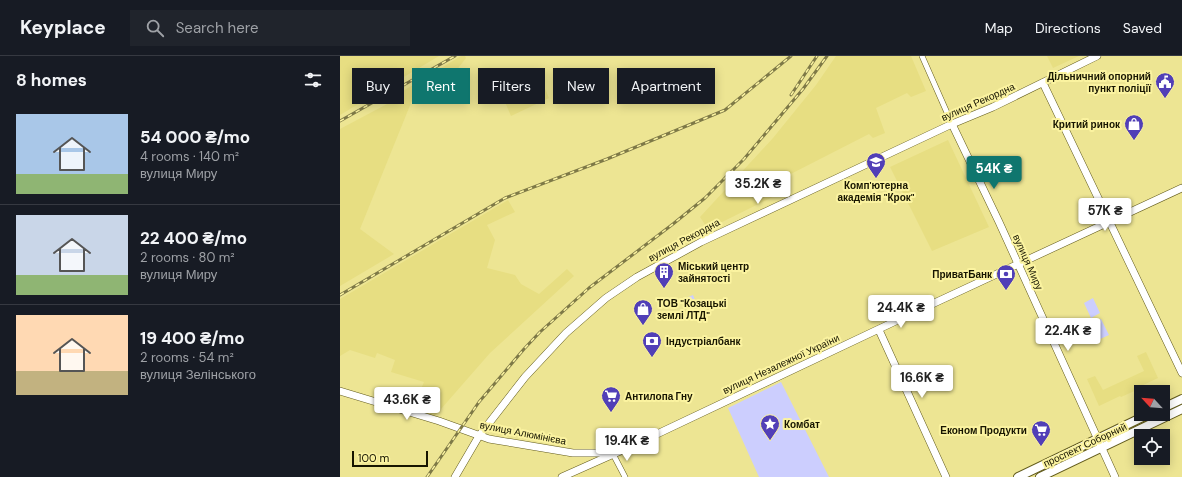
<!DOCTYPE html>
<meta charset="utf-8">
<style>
body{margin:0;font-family:"DM Sans",sans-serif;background:#20242c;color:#f1f3f6;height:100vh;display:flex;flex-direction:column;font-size:15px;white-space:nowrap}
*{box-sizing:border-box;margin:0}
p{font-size:13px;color:#9ea1a6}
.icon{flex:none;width:22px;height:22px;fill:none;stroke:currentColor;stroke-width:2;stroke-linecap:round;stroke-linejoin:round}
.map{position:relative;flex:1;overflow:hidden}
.side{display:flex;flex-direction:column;background:#171b24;width:340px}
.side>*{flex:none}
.guide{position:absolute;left:12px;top:12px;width:380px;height:36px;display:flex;gap:8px}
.needle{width:26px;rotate:296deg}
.controls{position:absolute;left:794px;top:329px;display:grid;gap:8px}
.controls a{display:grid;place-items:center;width:36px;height:36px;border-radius:0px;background:#171b24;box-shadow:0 2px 10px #0003;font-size:20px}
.scale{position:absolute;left:12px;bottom:10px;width:76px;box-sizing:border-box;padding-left:4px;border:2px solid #171500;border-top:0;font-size:11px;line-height:14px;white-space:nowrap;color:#171500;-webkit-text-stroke:3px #fbf3a0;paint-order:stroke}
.price{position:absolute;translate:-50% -34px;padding:0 9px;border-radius:4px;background:#fff;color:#222;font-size:13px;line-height:26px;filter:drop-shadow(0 1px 2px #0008)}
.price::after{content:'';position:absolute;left:50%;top:24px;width:12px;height:9px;margin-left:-6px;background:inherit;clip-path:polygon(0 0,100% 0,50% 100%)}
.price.selected{background:#0f766e;color:#fff}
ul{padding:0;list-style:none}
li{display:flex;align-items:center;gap:12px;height:100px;padding:0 16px}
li+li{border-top:1px solid #363941}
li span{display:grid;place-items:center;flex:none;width:112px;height:80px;border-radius:0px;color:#555}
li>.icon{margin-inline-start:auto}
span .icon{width:48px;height:48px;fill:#fffc;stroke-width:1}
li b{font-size:17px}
h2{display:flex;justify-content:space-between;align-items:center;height:48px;padding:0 16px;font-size:17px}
.chip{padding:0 14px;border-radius:0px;background:#171b24;box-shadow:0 2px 10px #0003;font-size:14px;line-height:36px}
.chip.selected{background:#0f766e;color:#fff}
header{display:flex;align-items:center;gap:24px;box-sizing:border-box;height:56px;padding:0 20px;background:#171b24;border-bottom:1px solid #363941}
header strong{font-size:19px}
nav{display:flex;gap:22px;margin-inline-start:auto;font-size:14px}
.search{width:280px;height:36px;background:#20242c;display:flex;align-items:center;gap:10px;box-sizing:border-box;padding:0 14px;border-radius:0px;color:#9ea1a6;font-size:15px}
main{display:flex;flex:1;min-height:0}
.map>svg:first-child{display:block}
.built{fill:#e7de82}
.green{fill:#cccefe}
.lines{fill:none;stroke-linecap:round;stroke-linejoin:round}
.street-casing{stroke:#625b1c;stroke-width:6}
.secondary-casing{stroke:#625b1c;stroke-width:8}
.primary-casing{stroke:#625b1c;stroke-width:10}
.street{stroke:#fff;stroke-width:5}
.secondary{stroke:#fff;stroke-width:7}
.primary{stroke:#fff;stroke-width:8}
.rail-casing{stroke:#7e7947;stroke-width:3}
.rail{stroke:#fbf3a0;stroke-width:1.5;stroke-dasharray:4.5;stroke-linecap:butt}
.labels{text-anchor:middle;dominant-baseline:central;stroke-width:4;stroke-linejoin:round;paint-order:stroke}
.poi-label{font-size:10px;font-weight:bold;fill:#171500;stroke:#fbf3a0;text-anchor:start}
.street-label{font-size:10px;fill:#171500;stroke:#fbf3a0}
</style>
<header>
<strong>Keyplace</strong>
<div class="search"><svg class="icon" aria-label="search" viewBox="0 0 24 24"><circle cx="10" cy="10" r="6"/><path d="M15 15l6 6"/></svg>Search here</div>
<nav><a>Map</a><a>Directions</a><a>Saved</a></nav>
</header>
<main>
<section class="side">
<h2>8 homes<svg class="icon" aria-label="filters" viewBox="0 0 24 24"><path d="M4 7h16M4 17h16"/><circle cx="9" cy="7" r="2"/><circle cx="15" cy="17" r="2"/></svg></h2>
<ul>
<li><span style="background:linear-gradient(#a9c7e8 75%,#8fb573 0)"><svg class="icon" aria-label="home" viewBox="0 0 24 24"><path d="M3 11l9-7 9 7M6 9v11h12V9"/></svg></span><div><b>54 000 ₴/mo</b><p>4 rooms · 140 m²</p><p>вулиця Миру</p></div></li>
<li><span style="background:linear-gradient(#c9d6e8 75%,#8fb573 0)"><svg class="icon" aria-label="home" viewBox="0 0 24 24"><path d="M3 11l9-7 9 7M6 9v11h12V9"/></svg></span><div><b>22 400 ₴/mo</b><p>2 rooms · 80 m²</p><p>вулиця Миру</p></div></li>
<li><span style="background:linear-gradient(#ffd9b3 70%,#c2b280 0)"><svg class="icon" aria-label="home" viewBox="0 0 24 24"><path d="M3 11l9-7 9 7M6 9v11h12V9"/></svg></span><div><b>19 400 ₴/mo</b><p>2 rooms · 54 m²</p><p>вулиця Зелінського</p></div></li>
</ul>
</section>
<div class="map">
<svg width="842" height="421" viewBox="0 0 842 421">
<rect width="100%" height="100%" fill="#ede593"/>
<!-- built -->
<g class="built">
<polygon points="0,0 99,0 0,59"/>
<polygon points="121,0 125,0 126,2 109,24 73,42 20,173 54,198 0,230 0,73 64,39 63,35"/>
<polygon points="496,0 571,0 586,35 571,41 567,37 536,52 545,77 533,82 529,78 439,124 443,136 368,173 360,161 433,82 476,29"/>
<polygon points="707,0 739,0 713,12"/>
<polygon points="203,28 209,42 171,60 165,46"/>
<polygon points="608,84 649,171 592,195 550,111"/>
<polygon points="168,144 175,156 147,169 155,184 147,212 175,219 181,228 199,238 227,213 234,220 150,297 94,361 84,358 74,350 84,326 51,316 55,304 37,297 35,302 10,294 0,300 0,243"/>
<polygon points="806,296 818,322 799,331 799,333 781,341 780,340 759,350 747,323 755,320 763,334 804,315 797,300"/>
</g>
<!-- green -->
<g class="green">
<polygon points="353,239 357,249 349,253 344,243"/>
<polygon points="753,242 760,257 751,262 744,247"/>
<polygon points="761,263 769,279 758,284 750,268"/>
<polygon points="441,326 489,421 419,421 388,352"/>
</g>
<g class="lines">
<defs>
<g id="street">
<polyline points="582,0 612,68"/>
<polyline points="273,398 285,421"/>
</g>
<g id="secondary">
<polyline points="703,27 842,317"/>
<polyline points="612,68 659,166 775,421"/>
<polyline points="539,274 606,421"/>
<polyline points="0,335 99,365 149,383 233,397 271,397"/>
<polyline points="115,421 139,380 185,321 226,277 266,242 297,221 361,186 612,68 653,51 757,0"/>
<polyline points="222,421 296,388 560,263 842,132"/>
</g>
<g id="primary">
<polyline points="823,352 842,343"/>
<polyline points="678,421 809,358"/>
<polyline points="700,421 842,353"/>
</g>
</defs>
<!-- street casing -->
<use href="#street" class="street-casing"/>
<!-- secondary casing -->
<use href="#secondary" class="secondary-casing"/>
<!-- primary casing -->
<use href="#primary" class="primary-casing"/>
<!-- street -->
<use href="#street" class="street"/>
<!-- secondary -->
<use href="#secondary" class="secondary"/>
<!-- primary -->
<use href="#primary" class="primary"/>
<defs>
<g id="rail">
<polyline points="451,39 477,0"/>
<polyline points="0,65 115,0"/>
<polyline points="0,239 165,142 267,103 385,54 451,0"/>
<polyline points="87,421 139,346 184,293 200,276 249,232 333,168 365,142 404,103 463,33 487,0"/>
</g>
</defs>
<!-- rail casing -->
<use href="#rail" class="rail-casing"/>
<!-- rail -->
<use href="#rail" class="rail"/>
</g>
<!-- icons -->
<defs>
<symbol id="civic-pin" viewBox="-11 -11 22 30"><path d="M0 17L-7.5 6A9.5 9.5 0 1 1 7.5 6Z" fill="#513fb7" stroke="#fbf3a0"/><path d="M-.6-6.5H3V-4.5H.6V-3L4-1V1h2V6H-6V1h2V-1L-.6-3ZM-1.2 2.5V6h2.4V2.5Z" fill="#fff"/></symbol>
<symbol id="shop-pin" viewBox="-11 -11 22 30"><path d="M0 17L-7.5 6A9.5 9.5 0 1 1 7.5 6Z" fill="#513fb7" stroke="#fbf3a0"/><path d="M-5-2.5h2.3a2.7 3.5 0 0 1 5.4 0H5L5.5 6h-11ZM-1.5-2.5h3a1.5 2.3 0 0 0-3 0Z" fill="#fff"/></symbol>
<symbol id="school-pin" viewBox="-11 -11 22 30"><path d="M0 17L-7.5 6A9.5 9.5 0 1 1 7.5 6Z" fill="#513fb7" stroke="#fbf3a0"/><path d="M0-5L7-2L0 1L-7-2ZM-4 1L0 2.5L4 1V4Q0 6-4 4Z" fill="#fff"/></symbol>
<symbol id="building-pin" viewBox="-11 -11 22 30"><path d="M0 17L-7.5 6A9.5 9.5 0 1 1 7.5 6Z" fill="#513fb7" stroke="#fbf3a0"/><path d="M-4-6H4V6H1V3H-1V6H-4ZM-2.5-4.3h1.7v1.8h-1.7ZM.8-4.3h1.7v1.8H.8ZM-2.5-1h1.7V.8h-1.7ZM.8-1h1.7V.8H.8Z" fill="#fff"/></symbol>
<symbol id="bank-pin" viewBox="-11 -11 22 30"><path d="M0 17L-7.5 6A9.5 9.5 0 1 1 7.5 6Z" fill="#513fb7" stroke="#fbf3a0"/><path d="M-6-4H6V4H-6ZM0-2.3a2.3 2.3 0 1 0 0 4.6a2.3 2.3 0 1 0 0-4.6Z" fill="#fff"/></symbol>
<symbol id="supermarket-pin" viewBox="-11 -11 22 30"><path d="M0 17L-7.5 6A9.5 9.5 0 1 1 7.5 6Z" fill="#513fb7" stroke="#fbf3a0"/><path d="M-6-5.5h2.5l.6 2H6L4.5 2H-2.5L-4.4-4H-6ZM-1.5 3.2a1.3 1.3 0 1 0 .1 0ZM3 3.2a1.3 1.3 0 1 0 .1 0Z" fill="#fff"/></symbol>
<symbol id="sight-pin" viewBox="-11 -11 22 30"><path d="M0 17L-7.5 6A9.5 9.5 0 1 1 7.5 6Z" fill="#513fb7" stroke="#fbf3a0"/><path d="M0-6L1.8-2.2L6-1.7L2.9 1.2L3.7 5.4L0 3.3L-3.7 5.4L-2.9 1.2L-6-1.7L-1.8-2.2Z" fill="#fff"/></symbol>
</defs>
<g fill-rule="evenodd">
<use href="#civic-pin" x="814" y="15" width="22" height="30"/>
<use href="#shop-pin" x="783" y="57" width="22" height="30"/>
<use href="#school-pin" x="525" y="95" width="22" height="30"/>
<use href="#building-pin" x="313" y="205" width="22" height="30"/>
<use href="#bank-pin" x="655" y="207" width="22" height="30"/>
<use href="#shop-pin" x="292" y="242" width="22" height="30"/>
<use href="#bank-pin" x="301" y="274" width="22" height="30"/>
<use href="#supermarket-pin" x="260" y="329" width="22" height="30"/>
<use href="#sight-pin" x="419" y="357" width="22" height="30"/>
<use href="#supermarket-pin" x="690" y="363" width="22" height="30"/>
</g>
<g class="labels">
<!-- poi labels -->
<g class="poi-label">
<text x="811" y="20" text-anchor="end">Дільничний опорний<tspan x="811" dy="12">пункт поліції</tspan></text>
<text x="780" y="68" text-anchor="end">Критий ринок</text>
<text x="536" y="129" text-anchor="middle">Комп'ютерна<tspan x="536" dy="12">академія "Крок"</tspan></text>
<text x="338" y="210">Міський центр<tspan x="338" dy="12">зайнятості</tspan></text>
<text x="652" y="218" text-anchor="end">ПриватБанк</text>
<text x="317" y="247">ТОВ "Козацькі<tspan x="317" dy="12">землі ЛТД"</tspan></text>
<text x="326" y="285">Індустріалбанк</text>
<text x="285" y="340">Антилопа Гну</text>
<text x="444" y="368">Комбат</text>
<text x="687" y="374" text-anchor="end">Економ Продукти</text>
</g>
<!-- street labels -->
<g class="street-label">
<text transform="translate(638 46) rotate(-24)">вулиця Рекордна</text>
<text transform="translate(344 184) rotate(-28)">вулиця Рекордна</text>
<text transform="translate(688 206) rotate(66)">вулиця Миру</text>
<text transform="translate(441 308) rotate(-25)">вулиця Незалежної України</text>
<text transform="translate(183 377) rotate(11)">вулиця Алюмінієва</text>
<text transform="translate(745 389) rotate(-25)">проспект Соборний</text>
</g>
</g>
</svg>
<div class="controls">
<a><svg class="needle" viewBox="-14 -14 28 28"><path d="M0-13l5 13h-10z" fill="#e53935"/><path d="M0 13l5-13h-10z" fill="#9ea1a6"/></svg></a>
<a><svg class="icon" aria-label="locate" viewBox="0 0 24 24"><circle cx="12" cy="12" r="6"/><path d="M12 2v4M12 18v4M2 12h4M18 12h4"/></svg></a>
</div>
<div class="scale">100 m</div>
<b class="price selected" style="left:654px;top:134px">54K ₴</b>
<b class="price" style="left:418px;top:149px">35.2K ₴</b>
<b class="price" style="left:765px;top:176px">57K ₴</b>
<b class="price" style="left:561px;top:273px">24.4K ₴</b>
<b class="price" style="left:728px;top:296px">22.4K ₴</b>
<b class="price" style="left:582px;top:343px">16.6K ₴</b>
<b class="price" style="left:67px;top:365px">43.6K ₴</b>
<b class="price" style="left:287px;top:406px">19.4K ₴</b>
<div class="guide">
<a class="chip">Buy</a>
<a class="chip selected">Rent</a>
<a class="chip">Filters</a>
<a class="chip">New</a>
<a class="chip">Apartment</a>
</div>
</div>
</main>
